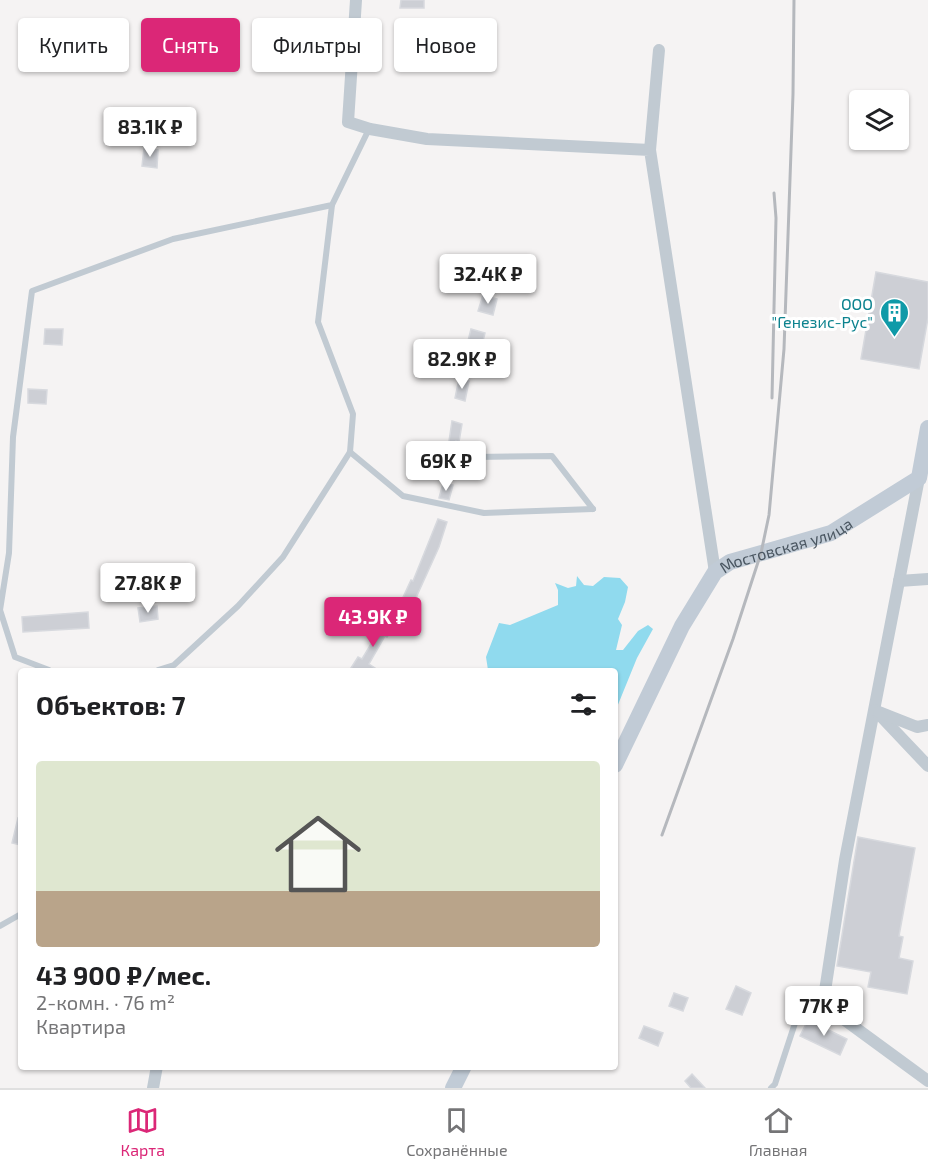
<!DOCTYPE html>
<html lang="ru">
<meta charset="utf-8">
<style>
body{margin:0;font-family:"Exo 2",sans-serif;background:#f6f6f6;color:#202124;height:100vh;display:flex;flex-direction:column;font-size:22px;white-space:nowrap}
*{box-sizing:border-box;margin:0}
p{font-size:20px;color:#757577}
.icon{flex:none;width:33px;height:33px;fill:none;stroke:currentColor;stroke-width:2;stroke-linecap:round;stroke-linejoin:round}
.map{position:relative;flex:1;overflow:hidden}
.side{position:absolute;left:18px;top:668px;width:600px;height:402px;display:flex;flex-direction:column;background:#fff;border-radius:6px;box-shadow:0 2px 4px #0004}
.side>*{flex:none}
.hud{position:absolute;left:18px;top:18px;width:600px;height:54px;display:flex;gap:12px}
.fabs{position:absolute;left:849px;top:90px;display:grid;gap:12px}
.fabs a{display:grid;place-items:center;width:60px;height:60px;border-radius:6px;background:#fff;box-shadow:0 2px 4px #0004;font-size:30px}
.price{position:absolute;translate:-50% -51px;padding:0 14px;border-radius:6px;background:#fff;color:#222;font-size:20px;line-height:39px;filter:drop-shadow(0 2px 3px #0008)}
.price::after{content:'';position:absolute;left:50%;top:36px;width:18px;height:14px;margin-left:-9px;background:inherit;clip-path:polygon(0 0,100% 0,50% 100%)}
.price.current{background:#db2777;color:#fff}
ul{padding:0;list-style:none}
li{display:grid;align-content:center;gap:12px;height:318px;padding:0 18px}
li+li{border-top:2px solid #e0e0e0}
li span{display:grid;place-items:center;height:186px;border-radius:6px;color:#555}
li>.icon{margin-inline-start:auto}
span .icon{width:108px;height:108px;fill:#fffc;stroke-width:1}
li b{font-size:26px}
h2{display:flex;justify-content:space-between;align-items:center;height:72px;padding:0 18px;font-size:26px}
.tag{padding:0 21px;border-radius:6px;background:#fff;box-shadow:0 2px 4px #0004;font-size:21px;line-height:54px}
.tag.current{background:#db2777;color:#fff}
.tab-bar{display:flex;justify-content:space-around;align-items:center;height:84px;border-top:2px solid #e0e0e0;background:#fff;font-size:16px;color:#757577}
.tab-bar a{display:grid;justify-items:center;gap:3px}
.tab-bar .current{color:#db2777}
.map>svg:first-child{display:block}
.water{fill:#90daee}
.building{fill:#cdcfd5;stroke:#d7d9de;stroke-width:1.5}
.lines{fill:none;stroke-linecap:round;stroke-linejoin:round}
.lane{stroke:#c1cad2;stroke-width:6}
.street{stroke:#c1cad2;stroke-width:12}
.secondary{stroke:#c1cbd6;stroke-width:16}
.rail{stroke:#b5b8bd;stroke-width:3}
.labels{text-anchor:middle;dominant-baseline:central;stroke-width:6;stroke-linejoin:round;paint-order:stroke}
.culture-label{font-size:16px;fill:#0d838f;stroke:#fff;text-anchor:end}
.street-label{font-size:16px;fill:#4a5661;stroke:#fff}
</style>
<div class="map">
<svg width="928" height="1088" viewBox="0 0 928 1088">
<rect width="100%" height="100%" fill="#f5f3f3"/>
<!-- water -->
<polygon class="water" points="577,576 584,585 593,586 604,577 620,578 628,587 625,602 618,619 622,625 616,650 623,650 638,631 648,625 653,629 637,658 615,712 615,670 488,670 486,657 499,623 510,625 558,605 558,590 555,583 568,588 576,586"/>
<!-- building -->
<g class="building">
<polygon points="401,0 424,0 424,8 400,8"/>
<polygon points="144,148 158,150 157,168 142,166"/>
<polygon points="876,272 928,282 928,318 919,369 861,359"/>
<polygon points="483,295 497,299 493,315 478,311"/>
<polygon points="45,329 63,329 62,345 44,344"/>
<polygon points="471,329 485,333 481,349 467,345"/>
<polygon points="459,379 469,381 465,401 455,398"/>
<polygon points="28,389 47,390 46,404 28,403"/>
<polygon points="452,421 462,424 459,442 456,441 453,469 445,468"/>
<polygon points="443,483 453,485 449,500 439,498"/>
<polygon points="438,519 447,522 439,547 410,611 399,606 411,580 413,581"/>
<polygon points="157,606 158,619 140,622 138,608"/>
<polygon points="88,612 89,628 23,632 22,617"/>
<polygon points="386,619 395,625 387,637 385,636 369,664 378,670 355,670 351,668 358,657 362,659"/>
<polygon points="18,818 21,819 21,845 12,843"/>
<polygon points="858,837 915,848 899,936 903,937 899,958 913,961 907,994 868,987 871,972 837,966"/>
<polygon points="736,986 751,993 742,1015 726,1009"/>
<polygon points="674,993 688,998 683,1011 669,1006"/>
<polygon points="808,1020 847,1039 840,1055 800,1036"/>
<polygon points="644,1026 663,1033 658,1046 639,1038"/>
<polygon points="692,1074 705,1088 691,1088 685,1081"/>
</g>
<g class="lines">
<!-- lane -->
<g class="lane">
<polyline points="350,452 403,496 484,513 593,509"/>
<polyline points="474,457 552,456 593,509"/>
<polyline points="49,670 15,657 0,610 9,553 13,437 32,291 173,239 332,205 369,129"/>
<polyline points="158,670 174,665 238,606 283,557 350,452 353,414 318,322 332,205"/>
<polyline points="0,926 21,914"/>
<polyline points="771,1088 775,1084 797,1017 823,1004"/>
</g>
<!-- street -->
<g class="street">
<polyline points="356,0 348,122 370,129 427,139 650,150 715,572"/>
<polyline points="650,150 659,50"/>
<polyline points="919,478 845,860 823,1004 928,1081"/>
<polyline points="899,581 928,579"/>
<polyline points="875,710 928,766"/>
<polyline points="879,712 917,727 928,725"/>
<polyline points="153,1088 157,1066"/>
</g>
<!-- secondary -->
<g class="secondary">
<path id="s1" d="M615,765L682,626L715,572L730,562L831,533L919,478L928,428"/>
<polyline points="453,1088 464,1066"/>
</g>
<!-- rail -->
<g class="rail">
<polyline points="772,398 776,218 774,193"/>
<polyline points="662,835 733,639 761,553 769,515 784,349 793,94 794,0"/>
</g>
</g>
<!-- icons -->
<defs>
<symbol id="building-pin" viewBox="-11 -11 22 30"><path d="M0 17L-7.5 6A9.5 9.5 0 1 1 7.5 6Z" fill="#0f9aa8" stroke="#fff"/><path d="M-4-6H4V6H1V3H-1V6H-4ZM-2.5-4.3h1.7v1.8h-1.7ZM.8-4.3h1.7v1.8H.8ZM-2.5-1h1.7V.8h-1.7ZM.8-1h1.7V.8H.8Z" fill="#fff"/></symbol>
</defs>
<g fill-rule="evenodd">
<use href="#building-pin" x="878" y="296" width="33" height="45"/>
</g>
<g class="labels">
<!-- culture labels -->
<g class="culture-label">
<text x="873" y="303">ООО<tspan x="873" dy="18">"Генезис-Рус"</tspan></text>
</g>
<!-- street labels -->
<g class="street-label">
<text stroke="none"><textPath href="#s1" startOffset="294">Мостовская улица</textPath></text>
</g>
</g>
</svg>
<div class="fabs">
<a><svg class="icon" aria-label="layers" viewBox="0 0 24 24"><path d="M12 4l9 5-9 5-9-5zM3 14l9 5 9-5"/></svg></a>
</div>
<b class="price" style="left:150px;top:158px">83.1K ₽</b>
<b class="price" style="left:488px;top:305px">32.4K ₽</b>
<b class="price" style="left:462px;top:390px">82.9K ₽</b>
<b class="price" style="left:446px;top:492px">69K ₽</b>
<b class="price" style="left:148px;top:614px">27.8K ₽</b>
<b class="price current" style="left:373px;top:648px">43.9K ₽</b>
<b class="price" style="left:824px;top:1037px">77K ₽</b>
<div class="hud">
<a class="tag">Купить</a>
<a class="tag current">Снять</a>
<a class="tag">Фильтры</a>
<a class="tag">Новое</a>
</div>
<section class="side">
<h2>Объектов: 7<svg class="icon" aria-label="filters" viewBox="0 0 24 24"><path d="M4 7h16M4 17h16"/><circle cx="9" cy="7" r="2"/><circle cx="15" cy="17" r="2"/></svg></h2>
<ul>
<li><span style="background:linear-gradient(#dfe7d0 70%,#b9a48a 0)"><svg class="icon" aria-label="home" viewBox="0 0 24 24"><path d="M3 11l9-7 9 7M6 9v11h12V9"/></svg></span><div><b>43 900 ₽/мес.</b><p>2-комн. · 76 m²</p><p>Квартира</p></div></li>
</ul>
</section>
</div>
<nav class="tab-bar">
<a class="current"><svg class="icon" aria-label="map" viewBox="0 0 24 24"><path d="M3 6l6-2 6 2 6-2v14l-6 2-6-2-6 2zM9 4v14M15 6v14"/></svg>Карта</a>
<a><svg class="icon" aria-label="saved" viewBox="0 0 24 24"><path d="M7 4h10v16l-5-4-5 4z"/></svg>Сохранённые</a>
<a><svg class="icon" aria-label="home" viewBox="0 0 24 24"><path d="M3 11l9-7 9 7M6 9v11h12V9"/></svg>Главная</a>
</nav>
